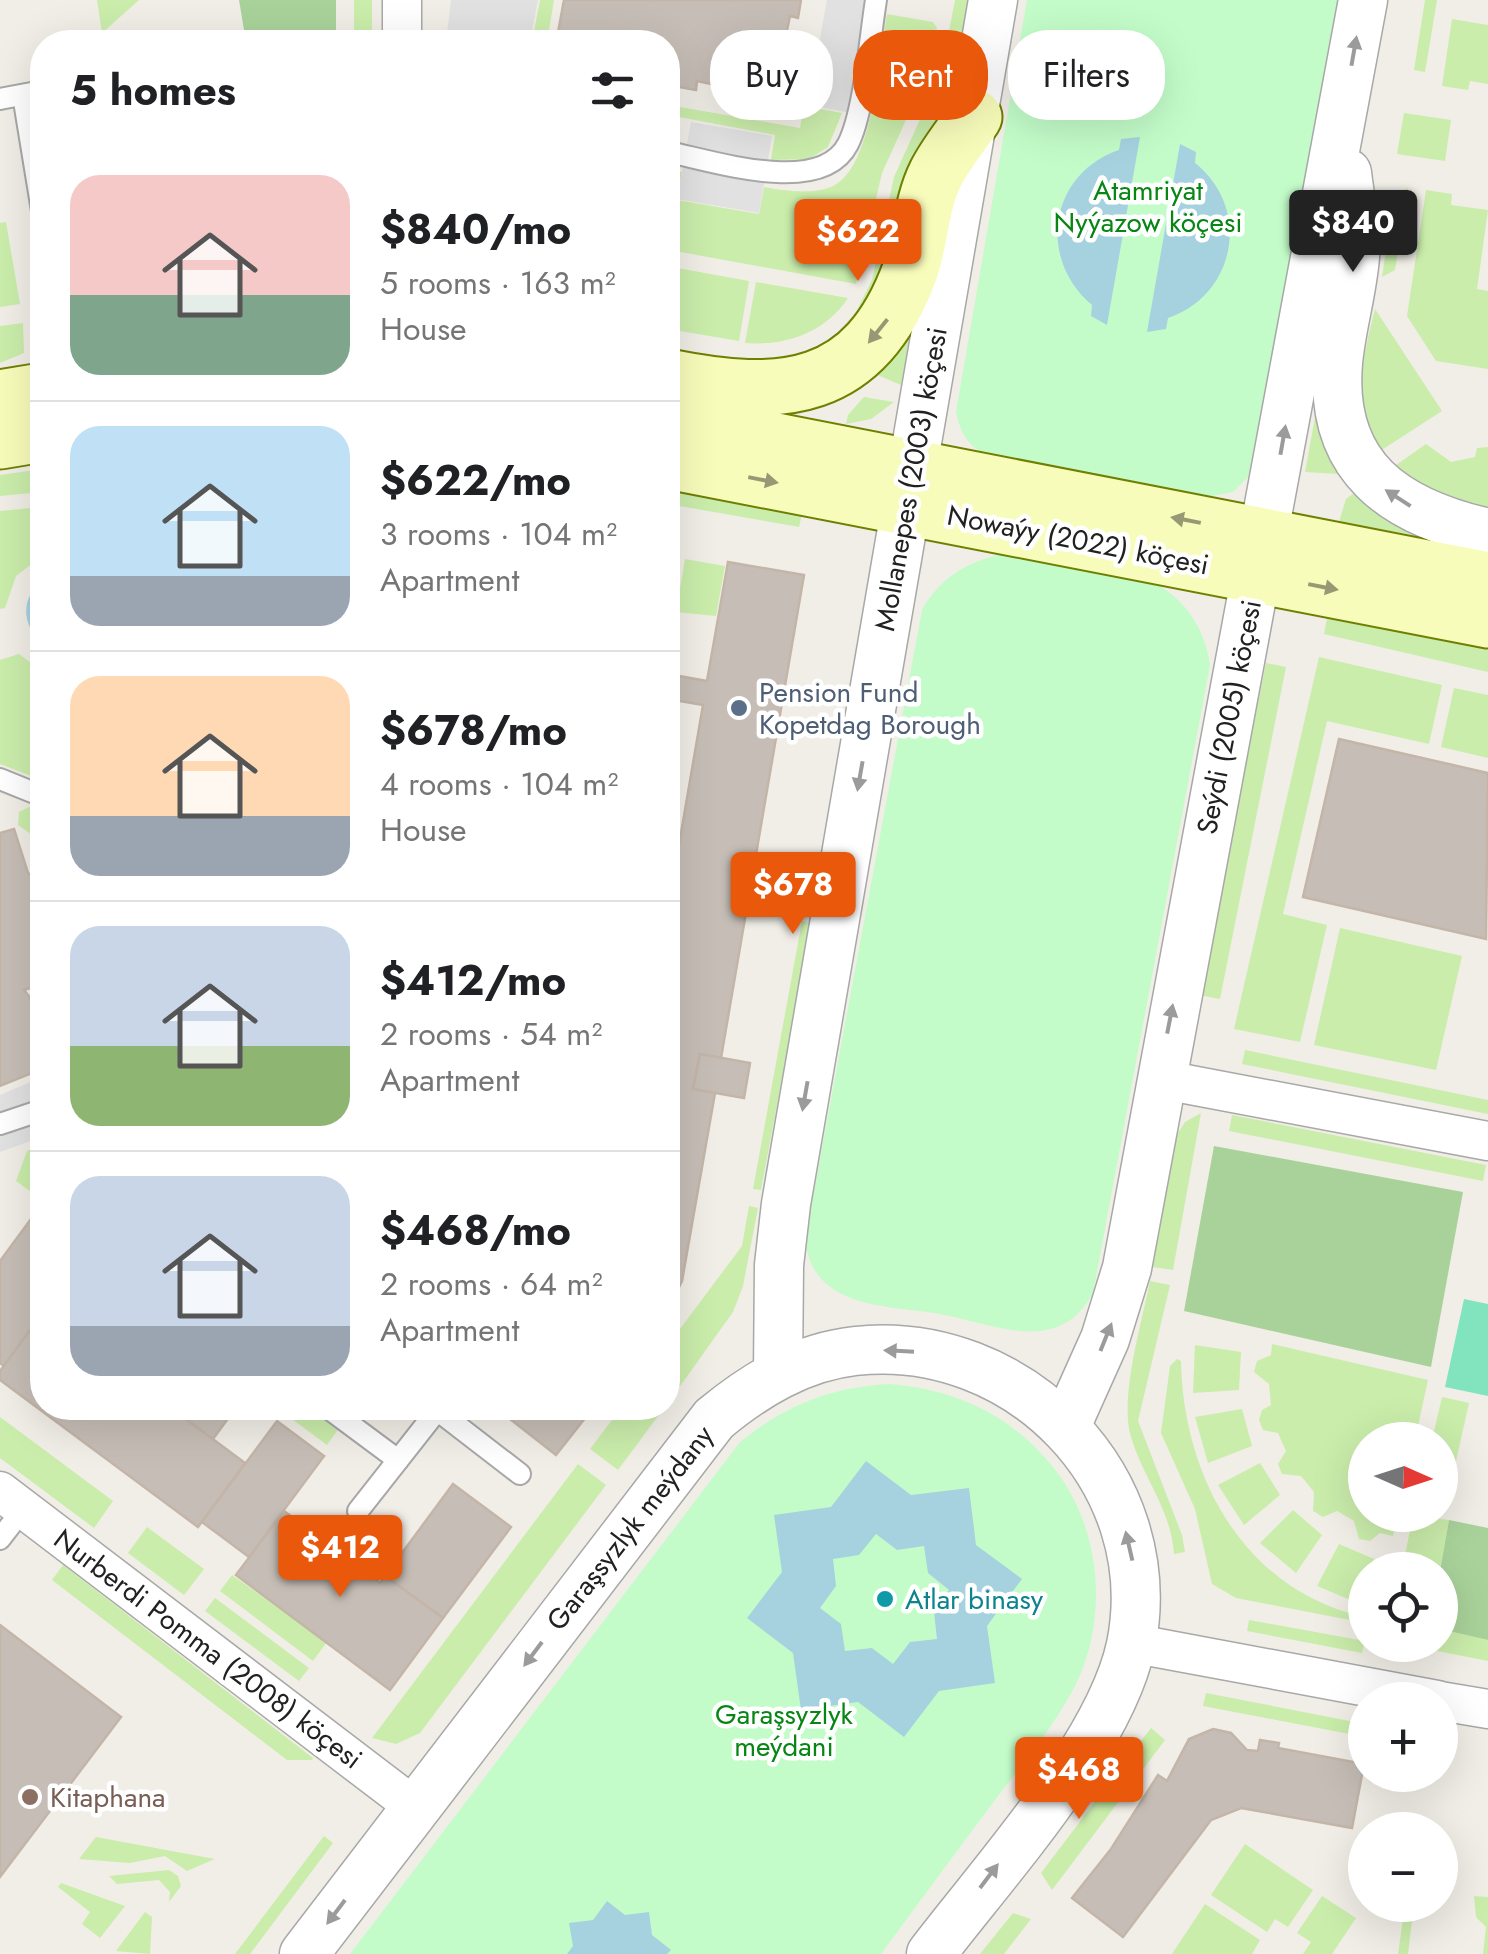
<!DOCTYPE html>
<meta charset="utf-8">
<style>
body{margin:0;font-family:Jost,sans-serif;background:#f2f2f2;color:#202124;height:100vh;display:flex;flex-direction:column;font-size:38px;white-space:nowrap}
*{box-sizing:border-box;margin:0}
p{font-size:32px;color:#757577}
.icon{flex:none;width:55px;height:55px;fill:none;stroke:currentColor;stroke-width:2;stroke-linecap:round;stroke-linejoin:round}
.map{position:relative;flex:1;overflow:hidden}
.details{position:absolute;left:30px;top:30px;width:650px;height:1390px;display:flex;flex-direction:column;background:#fff;border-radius:40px;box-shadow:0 10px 40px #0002}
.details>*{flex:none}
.guide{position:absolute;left:710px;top:30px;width:628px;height:90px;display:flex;gap:20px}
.needle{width:65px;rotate:93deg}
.buttons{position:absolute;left:1348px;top:1422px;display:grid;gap:20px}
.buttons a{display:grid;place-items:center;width:110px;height:110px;border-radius:50%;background:#fff;box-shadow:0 10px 40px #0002;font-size:50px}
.price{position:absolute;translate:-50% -85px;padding:0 22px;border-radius:10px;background:#ea580c;color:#fff;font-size:32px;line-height:65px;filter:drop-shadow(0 2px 5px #0008)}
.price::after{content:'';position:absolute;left:50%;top:60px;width:30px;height:22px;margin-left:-15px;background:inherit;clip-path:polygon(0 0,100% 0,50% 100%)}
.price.on{background:#222;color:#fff}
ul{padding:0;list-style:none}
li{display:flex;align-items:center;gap:30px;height:250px;padding:0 40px}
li+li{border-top:2px solid #e0e0e0}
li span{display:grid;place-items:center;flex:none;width:280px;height:200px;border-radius:30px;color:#555}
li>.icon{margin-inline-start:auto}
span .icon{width:120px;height:120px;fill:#fffc;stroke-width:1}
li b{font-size:42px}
h2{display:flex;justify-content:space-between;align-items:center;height:120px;padding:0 40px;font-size:42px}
.tag{padding:0 35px;border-radius:40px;background:#fff;box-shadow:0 10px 40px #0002;font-size:35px;line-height:90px}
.tag.on{background:#ea580c;color:#fff}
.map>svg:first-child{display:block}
.grass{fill:#caedab}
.forest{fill:#a9d29a}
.park{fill:#c3fcc9}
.pitch{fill:#82e3bf}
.parking{fill:#e1e1e1}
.water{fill:#a6d2e0;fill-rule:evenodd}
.building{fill:#c6beb6;stroke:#c4b5a8;stroke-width:2.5}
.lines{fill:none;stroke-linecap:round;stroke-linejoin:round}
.service-casing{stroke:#a8a8a8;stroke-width:24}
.minor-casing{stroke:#a8a8a8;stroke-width:41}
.tertiary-casing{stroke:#a8a8a8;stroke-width:51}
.secondary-casing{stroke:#6f7f00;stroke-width:59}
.service{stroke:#fff;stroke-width:20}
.minor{stroke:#fff;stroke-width:38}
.tertiary{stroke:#fff;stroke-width:48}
.secondary{stroke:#f8fcba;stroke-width:55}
.oneway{fill:#9b9b9b}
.oneway2{fill:#979975}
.service-dot{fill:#5c6f8a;stroke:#fff;stroke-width:4}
.culture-dot{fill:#0f9aa8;stroke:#fff;stroke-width:4}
.education-dot{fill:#8d6e63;stroke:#fff;stroke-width:4}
.labels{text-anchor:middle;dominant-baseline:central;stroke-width:9;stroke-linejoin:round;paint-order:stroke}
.park-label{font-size:28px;fill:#078614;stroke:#fff}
.street-label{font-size:28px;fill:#212121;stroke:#fff}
.service-label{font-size:28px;fill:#4e5e75;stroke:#fff;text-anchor:start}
.culture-label{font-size:28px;fill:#0d838f;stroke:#fff;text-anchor:start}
.education-label{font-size:28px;fill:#785e54;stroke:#fff;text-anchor:start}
</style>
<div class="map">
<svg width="1488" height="1954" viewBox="0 0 1488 1954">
<rect width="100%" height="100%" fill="#f1eee7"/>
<!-- grass -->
<g class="grass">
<polygon points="97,0 139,0 102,33"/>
<rect x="354" y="0" width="18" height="42"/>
<polygon points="540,0 554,0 547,42 532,42"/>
<polygon points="955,0 970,0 956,78 912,172 876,302 838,333 856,312 872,280 894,177 941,73"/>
<polygon points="1425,0 1437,0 1425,72 1414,70"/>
<path d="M887,14L933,22L937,28L929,69L882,173L856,284L675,251L678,232L668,230L669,170L682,172L677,200L759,214L764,187C785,191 813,195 833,186C873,168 880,54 887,14Z"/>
<polygon points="1452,19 1488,25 1488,84 1470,81 1468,90 1442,86"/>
<polygon points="804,106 842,113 828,147 809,159 771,160 775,135 679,117 680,107 800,128"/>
<polygon points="1404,113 1451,120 1445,161 1397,154"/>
<polygon points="1408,188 1395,270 1382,277 1394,196"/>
<polygon points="1426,190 1452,194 1451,205 1488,210 1477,289 1488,291 1488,369 1436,361 1407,316"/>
<polygon points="6,222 20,304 0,307 0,223"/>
<polygon points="672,267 749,281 739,341 668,329"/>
<path d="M756,282L848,298C825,333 785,346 745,343Z"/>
<polygon points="916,300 901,385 866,370"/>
<path d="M1375,309L1442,411L1377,453C1350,408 1363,357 1375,309Z"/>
<polygon points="23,323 24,353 0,363 0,326"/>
<polygon points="864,397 894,402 871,419 846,424 848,415"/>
<polygon points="1317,406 1341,472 1337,474 1305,472"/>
<polygon points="1426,444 1451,462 1475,457 1477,448 1488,447 1488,511 1448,500 1389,470"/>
<polygon points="42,469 42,492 0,496 0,475"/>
<polygon points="668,491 802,514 799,527 668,504"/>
<polygon points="1357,491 1418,534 1418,536 1339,522 1346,499"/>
<polygon points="42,507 42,556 16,576 5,608 0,609 0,511"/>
<polygon points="685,559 725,566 716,616 676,612"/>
<polygon points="1328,613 1488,650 1488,672 1324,634"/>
<polygon points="19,654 42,671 42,780 0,764 0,660"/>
<polygon points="1319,657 1442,685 1429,744 1327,721 1283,914 1327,925 1300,1042 1234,1029"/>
<polygon points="1266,663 1286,667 1220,999 1199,995"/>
<polygon points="1454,688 1488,695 1488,758 1441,747"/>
<polygon points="31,806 42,814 42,842 18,825 19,812"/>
<polygon points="802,921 811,923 761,1190 753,1189"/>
<polygon points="1340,928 1462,956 1436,1070 1314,1045"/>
<polygon points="1245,1050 1488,1100 1488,1114 1242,1064"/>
<polygon points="1201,1113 1173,1270 1153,1267 1176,1136 1185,1122"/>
<polygon points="1232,1115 1486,1165 1483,1181 1229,1131"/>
<polygon points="42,1144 42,1200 16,1181 27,1151"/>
<polygon points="749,1206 758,1208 743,1286 733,1312 668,1403 668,1345 742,1246"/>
<path d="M1150,1281L1170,1285L1138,1421L1182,1535L1185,1552L1174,1554C1171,1509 1143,1478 1131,1437C1119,1399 1142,1322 1150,1281Z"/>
<polygon points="1272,1344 1428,1380 1415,1440 1365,1440 1365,1515 1398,1515 1393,1536 1380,1533 1370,1541 1359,1539 1354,1521 1337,1511 1323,1517 1313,1511 1314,1492 1301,1476 1282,1474 1278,1464 1286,1451 1278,1433 1263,1430 1259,1420 1262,1410 1271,1405 1269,1384 1254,1372 1257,1361 1271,1355"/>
<polygon points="1195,1345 1241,1352 1239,1390 1193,1393"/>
<path d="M1177,1359L1181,1361C1183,1476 1244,1591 1365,1617V1623L1236,1598L1212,1584L1195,1509L1161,1433L1170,1366Z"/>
<polygon points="1442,1397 1469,1403 1454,1470 1440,1467 1440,1440 1432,1440"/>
<polygon points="277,1408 312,1408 339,1428 327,1445"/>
<polygon points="621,1408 664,1408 618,1470 590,1449"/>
<polygon points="1242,1409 1252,1446 1208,1463 1195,1417"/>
<polygon points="0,1417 113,1501 94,1528 0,1458"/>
<polygon points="1260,1463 1280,1495 1244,1525 1218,1485"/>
<polygon points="578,1464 606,1485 420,1733 396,1744 372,1738"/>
<polygon points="1293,1510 1322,1535 1296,1573 1260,1543"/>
<polygon points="1413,1515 1449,1520 1440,1571 1402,1570"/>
<polygon points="147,1527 204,1569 184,1595 128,1553"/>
<polygon points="1339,1544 1374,1559 1370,1570 1365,1570 1360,1604 1317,1586"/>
<polygon points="63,1565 313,1758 312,1760 287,1760 52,1580"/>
<polygon points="232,1575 327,1642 313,1661 220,1591"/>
<polygon points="215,1598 309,1668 299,1681 205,1611"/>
<polygon points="1249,1620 1365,1641 1362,1653 1247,1631"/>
<polygon points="1440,1629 1488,1640 1488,1661 1407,1645 1440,1645"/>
<polygon points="1206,1693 1365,1724 1365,1737 1203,1706"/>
<polygon points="1151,1728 1165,1740 1052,1890 1041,1873"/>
<polygon points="324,1836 333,1843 250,1954 235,1954"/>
<polygon points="96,1837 215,1859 187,1871 165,1856 130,1863 79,1859"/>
<polygon points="1245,1844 1313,1890 1288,1927 1275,1919 1267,1932 1211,1895"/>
<polygon points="169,1870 178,1876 181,1886 169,1902 170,1892 159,1880 117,1884 109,1876"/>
<polygon points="61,1883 125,1906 100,1938 82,1924 90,1912 58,1887"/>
<polygon points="1322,1896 1356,1918 1332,1954 1303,1954 1311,1942 1297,1933"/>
<polygon points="1474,1896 1488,1897 1488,1954 1483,1954 1486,1927 1476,1917"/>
<polygon points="1205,1904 1260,1940 1252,1954 1172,1954"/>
<polygon points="1405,1905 1414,1905 1408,1954 1398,1954"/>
<polygon points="145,1912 152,1917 150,1954 116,1951"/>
<polygon points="1013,1913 1031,1919 1004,1954 980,1954"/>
</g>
<!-- forest -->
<g class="forest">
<polygon points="239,0 336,0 336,42 246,42"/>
<polygon points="1214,1146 1463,1192 1431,1367 1184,1311"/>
<polygon points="1449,1520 1488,1528 1488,1640 1440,1629 1440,1571"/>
</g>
<!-- park -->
<g class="park">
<path d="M1027,0H1341L1261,464L1233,492L1212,496L1005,462C974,451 963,444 956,412Z"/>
<path d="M1009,553L1150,580C1183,597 1205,627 1210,665L1093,1293C1059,1357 994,1324 940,1314C888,1305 812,1310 805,1239L922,610C941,576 971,559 1009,553Z"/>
<path d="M890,1384C957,1390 1011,1415 1053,1467C1104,1530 1110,1628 1069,1697C1047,1736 1016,1771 989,1808C953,1856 917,1905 881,1954H350L740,1442C786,1405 831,1387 890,1384Z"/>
</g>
<!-- pitch -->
<polygon class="pitch" points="1464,1299 1488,1304 1488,1396 1445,1387"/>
<!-- parking -->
<g class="parking">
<polygon points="451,0 538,0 530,42 446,42"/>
<polygon points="827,0 887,0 867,116 808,105"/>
<polygon points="691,122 772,136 759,213 677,199"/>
<polygon points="42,1077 42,1137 0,1152 0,1095"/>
</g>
<!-- water -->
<g class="water">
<path d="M1140,137L1107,325L1091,316L1092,305C1037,259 1049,174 1119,150L1121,139Z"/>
<path d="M1180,144L1196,152L1195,163C1252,208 1236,295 1168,318L1166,329L1147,332Z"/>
<path d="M42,579V578V644C21,623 21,599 42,579Z"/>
<path d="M866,1461L911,1495L969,1488L976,1545L1022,1579L987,1626L995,1683L939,1691L904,1737L858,1702L801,1710L793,1653L747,1618L782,1572L774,1515L831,1507ZM876,1534L897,1550L924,1546L928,1573L949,1590L934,1612L937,1639L910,1642L893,1664L872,1648L845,1651L841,1624L820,1608L836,1586L833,1559L859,1555Z"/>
<polygon points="607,1901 625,1915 649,1912 652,1935 671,1950 667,1954 567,1954 573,1946 569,1923 593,1920"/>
</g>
<!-- building -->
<g class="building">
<polygon points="564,0 801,0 798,18 790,16 786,35 795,37 788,79 779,77 776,96 758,92 756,100 715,93 716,85 697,81 696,90 668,85 668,42 565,42 557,38"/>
<polygon points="728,562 804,575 721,1058 700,1054 693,1089 715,1093 682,1281 668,1309 668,909 703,705 668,699 668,674 707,681"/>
<polygon points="1339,739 1488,773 1486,939 1303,897"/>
<polygon points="14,829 28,873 42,881 42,984 24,990 42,1013 42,1069 0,1086 0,833"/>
<polygon points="700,1054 750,1063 744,1098 693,1089"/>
<polygon points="42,1204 42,1314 4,1366 0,1363 0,1261"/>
<polygon points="42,1314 42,1408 171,1408 245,1463 198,1527 0,1380 0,1371"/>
<polygon points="171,1408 233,1408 235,1409 213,1439"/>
<polygon points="496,1408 593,1408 556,1455"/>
<polygon points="277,1421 324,1456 249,1557 202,1522"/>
<polygon points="453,1484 511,1527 443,1618 385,1576"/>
<polygon points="284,1511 380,1583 385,1576 443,1618 390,1690 236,1575"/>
<polygon points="0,1625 121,1717 0,1877"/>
<polygon points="1213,1729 1231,1733 1247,1750 1258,1751 1260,1740 1279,1743 1278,1748 1364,1764 1352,1828 1241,1808 1211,1820 1123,1937 1072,1898 1111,1849 1158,1775 1167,1781 1189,1739"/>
</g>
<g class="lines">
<defs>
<g id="service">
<polyline points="23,95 42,211"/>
<polyline points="0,99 42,91"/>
<path d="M668,152C714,161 821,197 848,144C864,113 870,37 876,0"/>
<polyline points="0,779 42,796"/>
<polyline points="0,1124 42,1110"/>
<polyline points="328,1408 398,1460"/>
<polyline points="437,1410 520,1474"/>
<polyline points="358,1511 439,1408"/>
<polyline points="0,1539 23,1509"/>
</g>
<g id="minor">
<polyline points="402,42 402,0"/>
<polyline points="1159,1079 1488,1141"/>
<polyline points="0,1491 416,1808"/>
<polyline points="1131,1643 1437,1700"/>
<polyline points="1440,1701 1488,1709"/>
</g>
<g id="tertiary">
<path d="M1347,173C1350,200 1357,230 1355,257C1352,293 1341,328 1338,363C1329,469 1396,512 1488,533"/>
<polyline points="778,1374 779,1265 786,1204 993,0"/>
<polyline points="1066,1426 1105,1339 1127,1268 1363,0"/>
<path d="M304,1954L714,1419C755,1385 801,1357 855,1351C1018,1333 1164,1480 1131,1645C1110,1745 994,1871 931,1954"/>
</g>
<g id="secondary">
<path d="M668,377C782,400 865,394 910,271C921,240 921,204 936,174C946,154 962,135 974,117"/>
<polyline points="0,398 42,391"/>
<polyline points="668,420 1488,580"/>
<polyline points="0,441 42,434"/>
<polyline points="668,461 1488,620"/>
</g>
</defs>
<!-- service casing -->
<use href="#service" class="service-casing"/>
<!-- minor casing -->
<use href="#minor" class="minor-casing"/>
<!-- tertiary casing -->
<use href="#tertiary" class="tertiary-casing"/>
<!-- secondary casing -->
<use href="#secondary" class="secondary-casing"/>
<!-- service -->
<use href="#service" class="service"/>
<!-- minor -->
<use href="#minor" class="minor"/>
<!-- tertiary -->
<use href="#tertiary" class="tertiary"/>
<!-- secondary -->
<use href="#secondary" class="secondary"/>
</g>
<!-- one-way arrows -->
<defs><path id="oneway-solid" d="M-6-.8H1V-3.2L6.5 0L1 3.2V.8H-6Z" transform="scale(2.5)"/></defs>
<g class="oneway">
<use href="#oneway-solid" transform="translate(1354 51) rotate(-80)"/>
<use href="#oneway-solid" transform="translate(1283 440) rotate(-80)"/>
<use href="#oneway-solid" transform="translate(1398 498) rotate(-147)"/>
<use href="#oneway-solid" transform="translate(860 776) rotate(100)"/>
<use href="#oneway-solid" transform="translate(1170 1019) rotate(-79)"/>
<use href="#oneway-solid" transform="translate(805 1096) rotate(100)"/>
<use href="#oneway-solid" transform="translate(1106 1337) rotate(-68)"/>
<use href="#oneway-solid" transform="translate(899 1351) rotate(-177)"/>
<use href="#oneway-solid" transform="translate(1129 1546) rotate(-103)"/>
<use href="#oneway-solid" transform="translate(533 1654) rotate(127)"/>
<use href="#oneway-solid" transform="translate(989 1876) rotate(-53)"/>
<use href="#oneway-solid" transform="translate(336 1912) rotate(127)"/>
</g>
<g class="oneway2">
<use href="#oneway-solid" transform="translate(878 331) rotate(129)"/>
<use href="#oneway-solid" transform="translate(763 480) rotate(11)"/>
<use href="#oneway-solid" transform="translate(1186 520) rotate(-169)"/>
<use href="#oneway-solid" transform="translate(1323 587) rotate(11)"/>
</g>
<!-- markers -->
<circle class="service-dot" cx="739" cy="708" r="10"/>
<circle class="culture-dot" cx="885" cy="1599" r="10"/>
<circle class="education-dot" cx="30" cy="1797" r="10"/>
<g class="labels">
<!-- park labels -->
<g class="park-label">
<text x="1148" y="190">Atamriyat<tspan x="1148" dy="32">Nyýazow köçesi</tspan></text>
<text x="784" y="1714">Garaşsyzlyk<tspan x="784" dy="32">meýdani</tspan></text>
</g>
<!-- street labels -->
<g class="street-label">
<text transform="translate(911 479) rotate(-80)">Mollanepes (2003) köçesi</text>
<text transform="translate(1078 540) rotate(11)">Nowaýy (2022) köçesi</text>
<text transform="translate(1229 717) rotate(-79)">Seýdi (2005) köçesi</text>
<text transform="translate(630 1528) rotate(-52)">Garaşsyzlyk meýdany</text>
<text transform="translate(208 1649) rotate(37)">Nurberdi Pomma (2008) köçesi</text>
</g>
<!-- service labels -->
<g class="service-label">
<text x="759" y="692">Pension Fund<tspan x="759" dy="32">Kopetdag Borough</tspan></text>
</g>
<!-- culture labels -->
<g class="culture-label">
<text x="905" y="1599">Atlar binasy</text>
</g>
<!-- education labels -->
<g class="education-label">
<text x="50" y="1797">Kitaphana</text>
</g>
</g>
</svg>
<div class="buttons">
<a><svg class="needle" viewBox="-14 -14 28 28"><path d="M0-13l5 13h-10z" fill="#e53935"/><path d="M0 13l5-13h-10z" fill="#757577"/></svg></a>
<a><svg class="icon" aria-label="locate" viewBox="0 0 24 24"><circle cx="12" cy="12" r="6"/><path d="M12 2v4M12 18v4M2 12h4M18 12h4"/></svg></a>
<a>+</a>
<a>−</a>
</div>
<b class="price on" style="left:1353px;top:275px">$840</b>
<b class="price" style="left:858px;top:284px">$622</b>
<b class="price" style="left:793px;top:937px">$678</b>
<b class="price" style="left:340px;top:1600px">$412</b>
<b class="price" style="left:1079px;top:1822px">$468</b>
<div class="guide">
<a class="tag">Buy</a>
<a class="tag on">Rent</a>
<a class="tag">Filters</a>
</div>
<section class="details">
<h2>5 homes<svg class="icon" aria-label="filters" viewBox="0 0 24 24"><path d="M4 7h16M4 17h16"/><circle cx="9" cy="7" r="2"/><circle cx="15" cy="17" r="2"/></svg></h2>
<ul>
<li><span style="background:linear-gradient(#f6c9c9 60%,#7fa58c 0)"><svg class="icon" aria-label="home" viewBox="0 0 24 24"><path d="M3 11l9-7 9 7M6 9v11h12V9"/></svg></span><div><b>$840/mo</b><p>5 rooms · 163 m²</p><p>House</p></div></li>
<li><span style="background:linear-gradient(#bfe0f5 75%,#9aa5b1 0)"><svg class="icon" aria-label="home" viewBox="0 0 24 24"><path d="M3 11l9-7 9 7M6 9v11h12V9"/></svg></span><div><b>$622/mo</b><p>3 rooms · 104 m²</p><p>Apartment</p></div></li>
<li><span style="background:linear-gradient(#ffd9b3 70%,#9aa5b1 0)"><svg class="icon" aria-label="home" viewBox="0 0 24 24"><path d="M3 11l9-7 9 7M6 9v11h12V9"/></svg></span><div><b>$678/mo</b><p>4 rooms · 104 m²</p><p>House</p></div></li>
<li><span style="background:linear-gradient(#c9d6e8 60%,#8fb573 0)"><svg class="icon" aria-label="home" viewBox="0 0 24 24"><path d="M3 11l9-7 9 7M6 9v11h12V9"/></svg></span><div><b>$412/mo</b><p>2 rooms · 54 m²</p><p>Apartment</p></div></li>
<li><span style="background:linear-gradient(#c9d6e8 75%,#9aa5b1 0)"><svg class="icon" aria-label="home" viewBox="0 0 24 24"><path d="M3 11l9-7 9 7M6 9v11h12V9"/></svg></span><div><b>$468/mo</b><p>2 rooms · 64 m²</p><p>Apartment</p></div></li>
</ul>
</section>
</div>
